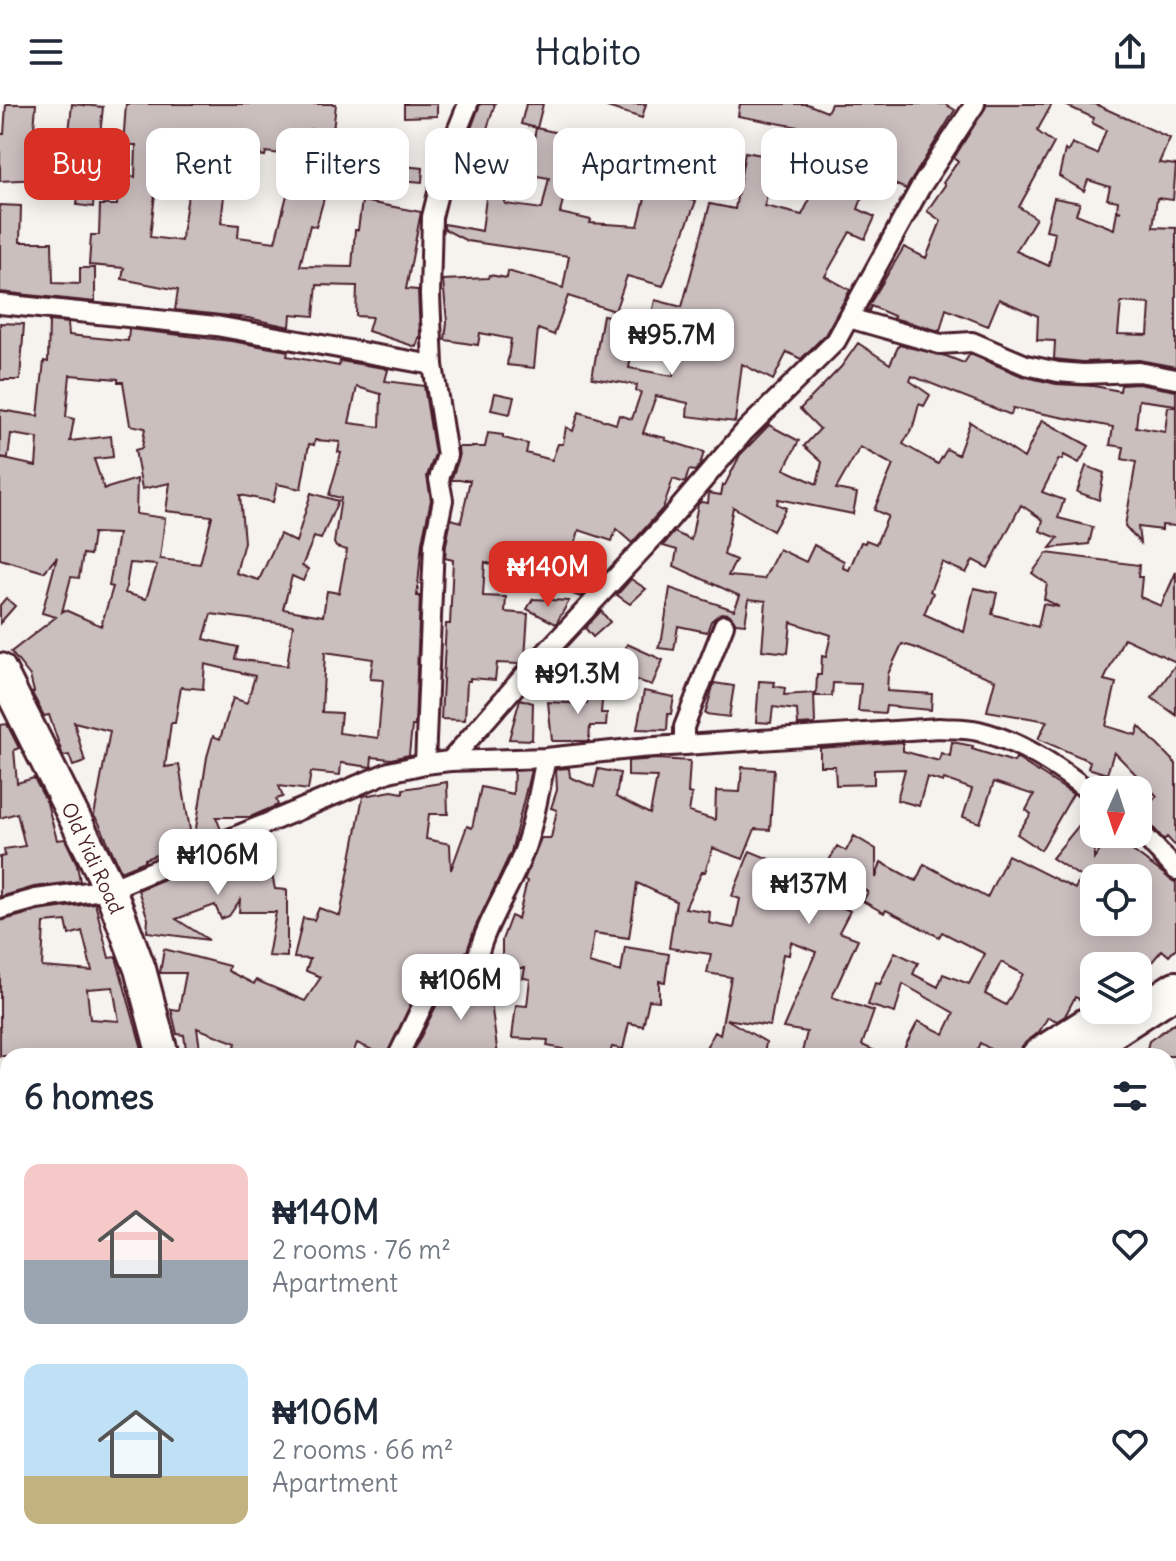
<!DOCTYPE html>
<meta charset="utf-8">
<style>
body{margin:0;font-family:Delius,sans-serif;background:#f2f2f3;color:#1f2937;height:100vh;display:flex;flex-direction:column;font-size:30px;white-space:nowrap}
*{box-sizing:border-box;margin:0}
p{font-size:26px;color:#747a83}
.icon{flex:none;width:44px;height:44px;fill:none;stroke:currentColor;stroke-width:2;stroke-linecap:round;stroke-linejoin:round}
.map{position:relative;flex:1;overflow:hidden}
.details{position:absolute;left:0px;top:944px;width:1176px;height:514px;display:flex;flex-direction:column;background:#fff;border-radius:24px 24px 0 0;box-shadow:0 4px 20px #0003}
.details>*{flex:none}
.top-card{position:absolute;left:24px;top:24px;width:1128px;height:72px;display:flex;gap:16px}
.needle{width:52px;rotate:183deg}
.buttons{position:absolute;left:1080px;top:672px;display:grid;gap:16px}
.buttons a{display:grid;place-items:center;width:72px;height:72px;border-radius:16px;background:#fff;box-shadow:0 4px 20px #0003;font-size:40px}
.price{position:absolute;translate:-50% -68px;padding:0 18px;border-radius:16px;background:#fff;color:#222;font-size:26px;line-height:52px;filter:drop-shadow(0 2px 4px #0008)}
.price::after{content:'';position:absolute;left:50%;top:48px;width:24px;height:18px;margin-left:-12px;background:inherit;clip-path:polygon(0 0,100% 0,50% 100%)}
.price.selected{background:#d93025;color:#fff}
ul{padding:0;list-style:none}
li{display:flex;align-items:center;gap:24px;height:200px;padding:0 24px}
li span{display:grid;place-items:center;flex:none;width:224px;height:160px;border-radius:16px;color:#555}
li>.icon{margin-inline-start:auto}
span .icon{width:96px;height:96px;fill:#fffc;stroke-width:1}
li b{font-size:34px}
h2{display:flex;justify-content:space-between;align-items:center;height:96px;padding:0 24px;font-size:34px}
.chip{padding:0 28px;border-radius:16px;background:#fff;box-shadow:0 4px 20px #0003;font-size:28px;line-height:72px}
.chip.selected{background:#d93025;color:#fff}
header{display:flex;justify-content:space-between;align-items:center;height:104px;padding:0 24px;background:#fff;font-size:36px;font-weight:600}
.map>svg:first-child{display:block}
.building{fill:#cbbfbe;stroke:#4a1f2b;stroke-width:2;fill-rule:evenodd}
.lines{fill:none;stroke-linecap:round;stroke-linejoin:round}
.street-casing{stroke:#4a1f2b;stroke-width:24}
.primary-casing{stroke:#4a1f2b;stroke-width:36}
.highway-casing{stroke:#4a1f2b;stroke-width:40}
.street{stroke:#fdfcf7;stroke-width:18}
.primary{stroke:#fdfcf7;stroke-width:30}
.highway{stroke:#fdfcf7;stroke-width:34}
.labels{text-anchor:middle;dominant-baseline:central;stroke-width:8;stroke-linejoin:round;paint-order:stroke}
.street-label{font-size:20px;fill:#4a1f2b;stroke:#fdfcf7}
</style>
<header><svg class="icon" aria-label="menu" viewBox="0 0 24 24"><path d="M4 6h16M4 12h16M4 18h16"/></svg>Habito<svg class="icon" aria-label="share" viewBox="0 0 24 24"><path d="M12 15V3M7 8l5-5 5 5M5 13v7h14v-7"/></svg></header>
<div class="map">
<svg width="1176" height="1457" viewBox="0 0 1176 1457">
<rect width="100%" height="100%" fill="#f6f3ef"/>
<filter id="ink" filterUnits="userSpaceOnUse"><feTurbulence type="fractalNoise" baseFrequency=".0125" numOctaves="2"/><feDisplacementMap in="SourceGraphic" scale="16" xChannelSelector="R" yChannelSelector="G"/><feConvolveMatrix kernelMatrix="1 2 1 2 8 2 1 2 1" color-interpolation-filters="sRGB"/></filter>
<g filter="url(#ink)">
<!-- building -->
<g class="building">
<polygon points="6,0 36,0 33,38 79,42 76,72 39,70 40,75 0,77 0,30 4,30"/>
<polygon points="72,0 103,3 99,40 68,38"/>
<path d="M126,0H336L333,27L311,25L304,71L318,75L314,92L324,94L316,123L310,121L300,162L352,163L355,126H358L362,97L421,108L406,185L418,186L420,231L416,243L368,227L372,213L356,212L357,182L317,181L314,212L291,210L290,223L248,214L175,206L178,186L122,175L124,164L89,161L91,131H99L100,101H117L120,71L135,73L136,41H123ZM241,48L265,52L266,48L297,52L275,138L238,133L239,121L221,119L225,83L233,85ZM164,71L191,72L181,137L150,133L155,90H163Z"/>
<polygon points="404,0 437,0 437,12 404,13"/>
<path d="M480,0H495L483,37L532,47L536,24L586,35L574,85L566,83L560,109L591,116L590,119L638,122L646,90L611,83L619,40L651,46L650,50L690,60L681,94L696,97L663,182L627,172L615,207L568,192L554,231L538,225L534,264L507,261L511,235L480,229L478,241L445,236L447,218L443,176L488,174L489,171L507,174L508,167L563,184L569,152L467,137L444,125V120L482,127L488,77L456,66ZM508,67L549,74L542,105L505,100Z"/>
<polygon points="526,0 543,0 537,24 521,20"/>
<polygon points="607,0 646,0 642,14 607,3"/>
<polygon points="740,0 807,0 827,8 831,0 945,0 955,6 906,85 871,70 858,105 875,113 865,135 850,128 825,172 850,186 825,231 801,255 787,248 773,276 742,260 735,318 687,312 688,299 656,292 643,329 666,334 665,336 704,348 700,361 695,367 689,366 685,379 673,375 663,404 632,439 616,425 612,437 579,426 570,458 551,446 547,450 584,490 581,493 485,458 483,492 506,493 505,508 528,510 525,554 518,560 497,559 495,576 470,574 470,577 467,577 465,616 441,615 446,520 450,520 453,456 445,454 446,441 451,415 461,418 470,376 451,376 459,354 458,343 485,343 488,329 503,331 503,334 528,340 526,349 552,356 558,340 563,340 566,323 573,327 579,308 616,320 619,311 632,315 641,288 636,287 637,281 592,274 603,211 637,217 629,264 673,272 683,223 651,214 655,196 682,203 710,100 735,105 745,48 773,53 765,102 802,111 826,62 870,69 862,66 864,56 796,34 799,23 738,12"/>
<path d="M987,0H1052L1037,27L1054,39L1019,103L1036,114L1016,147L1049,162L1055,128L1046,126L1054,94L1080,99L1076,110L1114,125L1117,107L1121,108L1117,106L1118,97L1107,95L1110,83L1088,76L1084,87L1059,72L1065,46L1068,48L1072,39L1097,50L1106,26L1092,19L1094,14L1063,0H1095L1170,34L1159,59L1176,61L1173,96L1157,94L1153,123L1176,124V263L1139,256L1083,258L1054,255L1055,237L1037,236L1038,212L999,195L988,222L946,205L940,227L893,214L894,212L871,202L869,207L866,206L904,143L926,154L941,117L927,107L945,81L943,79L958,57L954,54ZM1121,198L1150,200L1148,231L1118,230Z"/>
<polygon points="402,62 423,64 422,78 401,76"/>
<polygon points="80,74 95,76 93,103 77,101"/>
<polygon points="0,101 21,102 20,138 52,138 53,179 80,180 80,164 95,164 95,198 0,188"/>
<path d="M49,217L68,219L69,231L128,237L129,225L231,237L288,247L287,252L339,262L340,257L384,264L388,266L385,277L424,282L435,350L427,372L431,396L422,438L417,492H420L415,622H412L409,651L391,655L372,653L371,663L341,659L340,671L311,668L308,686L279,682L283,693L276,695L278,701L250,713H216L221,726L194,737L207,653L213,632L220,635L233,594L247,599L255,572L205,560L203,585L181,583L175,619H171L165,663L179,661L192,738L145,755V757L121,767L99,719L94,712L110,627L74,618L85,658L73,662L69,651L63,652L49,611L44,612L32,589L34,588L30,572L11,548L56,513L42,509L57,453L44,468L0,455V354L36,362L38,334L11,330L8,354L0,353V306L38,312L44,257L48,258ZM70,271L118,275V278H123L130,321L145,324L142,344L135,346L142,385L170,379L166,407L212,412L200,460L160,455L165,414L136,410L137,375L104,385L94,355L113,353L111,332L70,337L74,315L66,313ZM357,283L381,290L380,323L349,319ZM315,336L340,338L338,348L341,349L329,391L341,394L334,439L336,443L347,446L339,489L327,487L323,512L283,505L292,472L303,477L308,465L302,462L314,433L321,435L338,397L311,389L296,438L280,430L259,476L236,469L244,438L240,391L273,398L277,380L301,385L309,340L314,341ZM93,429L118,430L109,482L113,483L101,522L65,506L62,508L71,473L79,474L83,450L90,451ZM130,459L157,461L146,495L125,489ZM211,510L293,521L287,562L235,555L238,543L204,535ZM325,548L373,555L370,575L383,576L378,634L339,629L341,609L322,608Z"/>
<polygon points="0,219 24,220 20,276 0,276"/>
<path d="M858,239L890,260L899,241L946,252L964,259L970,250L1022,272L1056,280L1094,282L1120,287L1121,281L1138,280L1176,287V301L1139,296L1136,323L1165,328L1168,303H1176V422L1162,421V426L1138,423L1140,439L1125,422L1136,358L1122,355L1124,343L1110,341L1113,323L1013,304L1011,311L912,272L910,277L930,291L924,302L919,300L913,323L903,340L938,360L947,345L958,351L970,318L1024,354L1042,316L1089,342L1079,359L1064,351L1062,356L1059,355L1042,388L1064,396L1058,414L1093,423L1089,440L1050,444L1058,434L1040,427L1043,416L1021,401L988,464L973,456L966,469L942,458L930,487L933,489L924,510L964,528L974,484L997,489L992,510L1038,523L1043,500L1059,503L1044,495L1047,480L1032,469L1047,449L1139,461L1138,473H1142L1140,493L1161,502L1176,468V558L1124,534L1104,576L1116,579L1106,622L1136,631L1139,622L1176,660V743L1167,733L1164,736L1140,708L1157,692L1114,648L1107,670L1088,664L1090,657L1038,635L1047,617L987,607L995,576L913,543L902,540L888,570L887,587L932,590L931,606L886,602L885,609L858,607L861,580L833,579L832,592H816L817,571H821L822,552L826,553L831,531L791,518L788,549L762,546L766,497L749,495L745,520L736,519L729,510L721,509L711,517L707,528L678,522L674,546L658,544L662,535L670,484L734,506L740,492L674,462L677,446L663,442L665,439L674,428L691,436L698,400L701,398L708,399L709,389L721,391L723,381H725L740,351L769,321L799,337L784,365L817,380L822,358L804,342L820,325L800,305L841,263ZM860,343L893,361L874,406L888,412L876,440L866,436L865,439L861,438L849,466L843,464L844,457L814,441L806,458L779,445L764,475L728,472L736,456L724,451L733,403L773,427L786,404L777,400L778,395L853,410L857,389L836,385Z"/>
<polygon points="495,289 514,293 510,310 491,306"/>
<polygon points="1086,362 1104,369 1099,396 1077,388"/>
<polygon points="631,475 646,485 630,500 617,491"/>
<polygon points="6,494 15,502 0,519 0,501"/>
<polygon points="533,495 569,497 556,520 527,505"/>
<polygon points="601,507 610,518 593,533 585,524"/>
<polygon points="627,540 663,556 652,581 617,570"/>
<polygon points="1176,560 1176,611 1152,594"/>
<polygon points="590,574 604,575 601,609 607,609 606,622 590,622 589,637 552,637 548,598 587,600"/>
<polygon points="759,577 775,578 774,582 785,584 784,591 814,589 815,620 798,621 797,606 773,603 771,619 756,618"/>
<polygon points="714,579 734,582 729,613 705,610"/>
<polygon points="644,587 674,593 671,610 668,610 667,626 637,625"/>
<polygon points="520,595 533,599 532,636 509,635"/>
<polygon points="7,620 19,644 14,646 17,679 34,674 47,699 57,736 65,735 77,760 80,777 34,783 0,793 0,753 5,752 4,745 25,742 17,709 0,714 0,621"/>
<polygon points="903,638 903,647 939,657 941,649 950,652 952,638 973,642 972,645 1014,658 1016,654 1073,690 1041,746 1017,730 1031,710 1026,706 1034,691 994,678 980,719 963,713 972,685 944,675 943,678 927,673 919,702 897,696 905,665 874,666 874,680 836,681 835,662 820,662 820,644"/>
<path d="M658,655L690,657L688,689L692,690L689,708L715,716L716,687L740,688L742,663L774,665L770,726L755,725L743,755L713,744L705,768H702L685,804L710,808L709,819L734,824L740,795L732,792L750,747L815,774L826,762L837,742L846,747L854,732L876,745V774L881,758L916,777L924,760L987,794L1008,751L1075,785L1081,773L1052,754L1094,703V755L1111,731L1176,779V844L1169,852L1162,846L1141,871L1138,868V862H1094V902L1075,893L1065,912L1057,917L1048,913L1039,928L1022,942L1019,952H1002L980,939L974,952H900L918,917L944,930L954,909L903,880L895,909L868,901L875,879L880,880L895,848L918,859L913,870L938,883L943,870L969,880L985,850L942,828L939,833L886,806L884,809L863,797L868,788L847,776L832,798L850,807L839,828L858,835L832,893L874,907L862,941L886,952H801L807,928L783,924L816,848L791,838L789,851L783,850L770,922L726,915L766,938L764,952H750L742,947L739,952H701L715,928L720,931L731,873L707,869L711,850L669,844L676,797L637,779L629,834L594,829L589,859L621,868L625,843L669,850L665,878L659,877V897L649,896L643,922L629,919L623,945L612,943L609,952H562L563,945L547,942L548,936L512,934L516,901L527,902L530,875L523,874L525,864H502V836L511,812L518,815L527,777L524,776L541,734H551L557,706L551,704L557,686L556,665L569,664L570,673L594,683L598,665L620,669L616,693L650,710L657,673L628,672V657ZM1094,774H1138V818H1094ZM1001,858L1023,870L1006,901L985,890Z"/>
<polygon points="531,666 511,748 475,824 467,847 456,853 441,855 426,868 386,952 357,939 352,952 232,952 236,939 197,924 201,952 187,952 184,931 177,930 171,905 179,906 186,869 160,869 164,845 229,862 228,867 254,880 256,876 305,897 321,873 306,867 310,855 294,854 303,814 314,816 319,804 340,812 363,692 392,687 403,689 403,685 447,678 448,710 429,710 426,735 450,740 451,766 467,722 472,724 481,683 513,690 514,667"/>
<polygon points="267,747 275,785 287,786 287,853 268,852 276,808 239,808 240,796 229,812 221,815 215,801 176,815 209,836 147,828 148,815 138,786 198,761 242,749 243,752"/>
<path d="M95,799L109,854L116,853L144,952H0V817L38,807ZM66,817L69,831L82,827L92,867L42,863L44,819ZM113,883L119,917L90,915L87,885Z"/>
<polygon points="480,867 487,867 498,952 411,952 446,882"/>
<polygon points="1176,918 1176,952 1145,952 1149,937"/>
</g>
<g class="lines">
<defs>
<g id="street">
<polyline points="0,200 216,222 433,261"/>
<polyline points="849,214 940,240 972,238 1026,261 1058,268 1083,270 1139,268 1176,275"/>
<polyline points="684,641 684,623 724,521"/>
<polyline points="450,657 524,572 663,423 745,327 836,237 920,84 975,0"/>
<polyline points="425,660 434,440 443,396 439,375 447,351 433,261 430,191 432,113 448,49 468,0"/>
<polyline points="1138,725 1176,766"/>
<path d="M0,805L36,795L110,785L389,668L425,660L450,657L546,654L640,644L939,624C952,625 966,624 978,627C1021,637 1060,664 1094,691"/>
<path d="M398,952L436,874L448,865H459L477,855C486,818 508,788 522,752C534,721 539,686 546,654"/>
<polyline points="1168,1013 1176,1015"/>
<polyline points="1168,1200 1176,1201"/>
<polyline points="1168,1367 1176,1358"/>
<polyline points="0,1368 8,1373"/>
<polyline points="656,1450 677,1457"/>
<polyline points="869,1457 876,1450"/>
</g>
<g id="primary">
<polyline points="0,565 110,785 140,865 163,952"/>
<polyline points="207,1450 213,1457"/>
</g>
<g id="highway">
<polyline points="1039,952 1088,921"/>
<polyline points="1073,952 1176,885"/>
<polyline points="512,1457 518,1450"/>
</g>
</defs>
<!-- street casing -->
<use href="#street" class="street-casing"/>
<!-- primary casing -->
<use href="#primary" class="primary-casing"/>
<!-- highway casing -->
<use href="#highway" class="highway-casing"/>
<!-- street -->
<use href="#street" class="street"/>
<!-- primary -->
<use href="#primary" class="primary"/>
<!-- highway -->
<use href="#highway" class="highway"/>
</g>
</g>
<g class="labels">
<!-- street labels -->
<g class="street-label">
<text transform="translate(93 754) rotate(65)">Old Yidi Road</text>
</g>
</g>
</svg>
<div class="buttons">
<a><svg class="needle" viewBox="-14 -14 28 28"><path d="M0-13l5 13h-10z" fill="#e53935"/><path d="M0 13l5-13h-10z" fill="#747a83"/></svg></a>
<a><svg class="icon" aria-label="locate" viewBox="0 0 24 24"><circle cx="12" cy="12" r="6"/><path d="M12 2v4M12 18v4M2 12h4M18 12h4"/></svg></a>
<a><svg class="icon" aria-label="layers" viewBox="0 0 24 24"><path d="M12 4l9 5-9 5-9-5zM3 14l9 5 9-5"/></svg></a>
</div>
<b class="price" style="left:672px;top:273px">₦95.7M</b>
<b class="price selected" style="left:548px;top:505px">₦140M</b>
<b class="price" style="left:578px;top:612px">₦91.3M</b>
<b class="price" style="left:218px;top:793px">₦106M</b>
<b class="price" style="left:809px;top:822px">₦137M</b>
<b class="price" style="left:461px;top:918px">₦106M</b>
<div class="top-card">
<a class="chip selected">Buy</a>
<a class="chip">Rent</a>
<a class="chip">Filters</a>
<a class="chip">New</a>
<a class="chip">Apartment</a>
<a class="chip">House</a>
</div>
<section class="details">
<h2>6 homes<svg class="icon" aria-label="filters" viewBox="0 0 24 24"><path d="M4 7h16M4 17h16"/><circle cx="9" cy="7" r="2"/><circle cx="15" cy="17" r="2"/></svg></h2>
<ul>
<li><span style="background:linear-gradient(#f6c9c9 60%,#9aa5b1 0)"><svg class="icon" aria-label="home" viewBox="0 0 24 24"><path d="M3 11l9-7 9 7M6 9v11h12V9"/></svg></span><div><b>₦140M</b><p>2 rooms · 76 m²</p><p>Apartment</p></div><svg class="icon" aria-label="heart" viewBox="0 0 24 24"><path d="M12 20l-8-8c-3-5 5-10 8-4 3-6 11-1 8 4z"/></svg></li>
<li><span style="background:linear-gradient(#bfe0f5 70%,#c2b280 0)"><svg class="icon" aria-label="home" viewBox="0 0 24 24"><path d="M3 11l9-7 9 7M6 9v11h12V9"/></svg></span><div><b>₦106M</b><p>2 rooms · 66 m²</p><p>Apartment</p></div><svg class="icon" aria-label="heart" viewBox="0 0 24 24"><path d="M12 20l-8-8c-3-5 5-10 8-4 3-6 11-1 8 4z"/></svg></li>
</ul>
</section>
</div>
